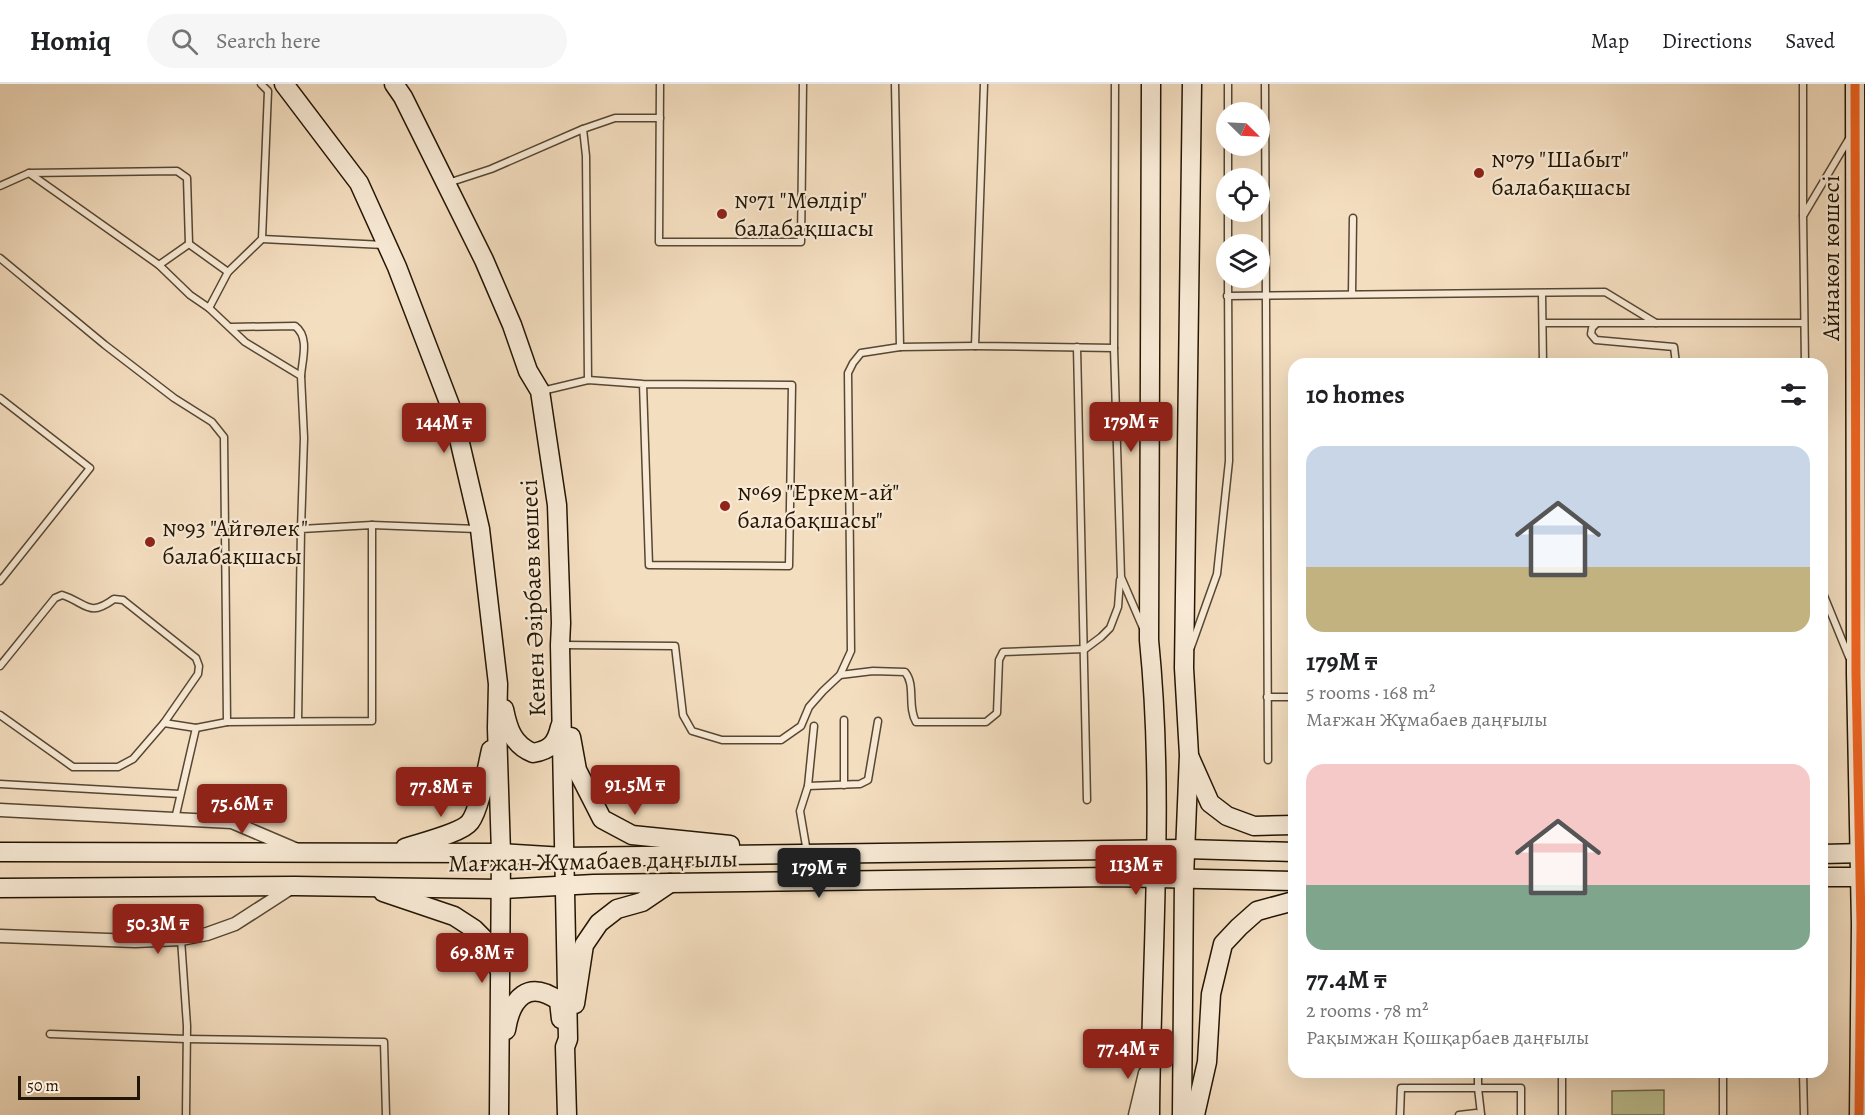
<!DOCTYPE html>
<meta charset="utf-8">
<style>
body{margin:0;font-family:Alegreya,serif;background:#f6f6f6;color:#202124;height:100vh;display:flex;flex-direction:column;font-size:22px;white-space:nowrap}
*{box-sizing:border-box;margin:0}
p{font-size:20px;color:#757577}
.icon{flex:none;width:33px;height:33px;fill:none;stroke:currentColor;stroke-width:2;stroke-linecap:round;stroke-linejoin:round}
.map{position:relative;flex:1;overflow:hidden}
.side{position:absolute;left:1288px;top:274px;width:540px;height:720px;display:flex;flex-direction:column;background:#fff;border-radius:18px;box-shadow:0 6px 24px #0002}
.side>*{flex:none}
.needle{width:39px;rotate:114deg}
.fabs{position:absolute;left:1216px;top:18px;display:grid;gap:12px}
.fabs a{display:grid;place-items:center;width:54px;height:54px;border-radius:50%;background:#fff;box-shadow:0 6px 24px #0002;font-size:30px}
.scale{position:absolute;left:18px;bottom:15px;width:122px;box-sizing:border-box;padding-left:6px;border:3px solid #231503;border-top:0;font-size:16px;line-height:21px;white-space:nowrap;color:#231503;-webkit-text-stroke:4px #f8ead6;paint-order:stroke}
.price{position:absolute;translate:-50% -51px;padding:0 14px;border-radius:6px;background:#8f2418;color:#fff;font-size:20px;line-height:39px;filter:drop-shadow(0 2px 3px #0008)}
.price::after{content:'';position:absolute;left:50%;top:36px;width:18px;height:14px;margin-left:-9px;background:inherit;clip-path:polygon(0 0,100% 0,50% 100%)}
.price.active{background:#222;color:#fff}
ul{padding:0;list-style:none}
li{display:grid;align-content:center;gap:12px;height:318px;padding:0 18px}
li span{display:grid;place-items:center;height:186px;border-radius:18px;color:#555}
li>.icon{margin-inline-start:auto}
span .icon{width:108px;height:108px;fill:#fffc;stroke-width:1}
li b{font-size:26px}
h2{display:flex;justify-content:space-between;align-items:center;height:72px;padding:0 18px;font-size:26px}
header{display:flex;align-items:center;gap:36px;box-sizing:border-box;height:84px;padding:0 30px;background:#fff;border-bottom:2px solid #e0e0e0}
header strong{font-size:28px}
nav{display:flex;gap:33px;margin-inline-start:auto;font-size:21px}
.search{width:420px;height:54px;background:#f6f6f6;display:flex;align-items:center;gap:15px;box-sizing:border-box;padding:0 21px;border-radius:33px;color:#757577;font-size:22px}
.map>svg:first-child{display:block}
.green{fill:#bdc191;stroke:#706b4a;stroke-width:1.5}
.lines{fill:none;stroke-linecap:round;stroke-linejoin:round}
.lane-casing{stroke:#574732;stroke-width:9}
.street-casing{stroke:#574732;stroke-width:15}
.secondary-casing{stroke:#231503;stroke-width:21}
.lane{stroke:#f8ead6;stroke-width:6}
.street{stroke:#f8ead6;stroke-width:12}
.secondary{stroke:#f8ead6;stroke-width:18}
.bus-1-casing{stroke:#f8ead6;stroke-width:14}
.bus-1{stroke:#f26522;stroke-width:9}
.poi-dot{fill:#8f2418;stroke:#f8ead6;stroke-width:2}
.labels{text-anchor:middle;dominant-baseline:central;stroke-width:4.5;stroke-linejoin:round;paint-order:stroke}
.poi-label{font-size:24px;fill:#231503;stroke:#f8ead6;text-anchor:start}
.street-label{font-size:24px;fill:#231503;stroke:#f8ead6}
</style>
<header>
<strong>Homiq</strong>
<div class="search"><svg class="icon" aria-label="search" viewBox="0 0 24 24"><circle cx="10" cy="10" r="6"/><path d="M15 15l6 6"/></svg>Search here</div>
<nav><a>Map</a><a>Directions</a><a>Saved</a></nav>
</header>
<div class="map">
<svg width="1865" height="1031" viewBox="0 0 1865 1031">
<rect width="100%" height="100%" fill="#f4dec0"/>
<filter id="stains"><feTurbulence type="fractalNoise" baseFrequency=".00333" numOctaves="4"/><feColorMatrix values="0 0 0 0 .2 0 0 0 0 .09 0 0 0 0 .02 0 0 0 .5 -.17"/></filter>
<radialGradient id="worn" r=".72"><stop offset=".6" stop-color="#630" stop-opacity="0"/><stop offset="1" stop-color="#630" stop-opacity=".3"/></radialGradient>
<!-- green -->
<polygon class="green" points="1664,1006 1664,1031 1612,1031 1612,1007"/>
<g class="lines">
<defs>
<g id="lane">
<polyline points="660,0 659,158 801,158 803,0"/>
<polyline points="895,0 900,263 975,262"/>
<polyline points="984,0 975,262 1114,264"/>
<polyline points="1115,0 1114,264 1121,493 1143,544"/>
<polyline points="1265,0 1268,676"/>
<polyline points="1803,0 1803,131"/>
<polyline points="1228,28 1228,0"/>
<polyline points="29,89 177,87 187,94 189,160"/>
<polyline points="1228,94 1228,62"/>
<polyline points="448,99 491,85 583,45"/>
<polyline points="0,102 29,89 159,181 190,211 209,224 228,188 262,155 268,7 261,0"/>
<polyline points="262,155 384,161"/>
<polyline points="1228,160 1228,128"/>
<polyline points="0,174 105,261 174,314 212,338 224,353 227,638 196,644 175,735"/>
<polyline points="159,181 189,160 228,188"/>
<polyline points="1352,210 1353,134"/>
<polyline points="1542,210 1543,280"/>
<polyline points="1227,212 1605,208 1656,239"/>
<polyline points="209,224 245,258 301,292 304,354 301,445"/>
<polyline points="1543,239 1804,239"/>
<polyline points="1596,240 1592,244 1591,250 1596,256 1674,263 1676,280"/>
<path d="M231,243L295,242C310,253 302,276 301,292"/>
<polyline points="1077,263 1087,716"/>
<polyline points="1805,280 1803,132 1850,53"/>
<polyline points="588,296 586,72 583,45 615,34 660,34"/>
<polyline points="542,307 588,296 643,300 792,301 789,482 649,481 643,300"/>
<polyline points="0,314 90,384 0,497"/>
<polyline points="372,441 477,445"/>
<polyline points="1822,507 1849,573"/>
<polyline points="563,561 675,562 683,631 692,647 722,656 781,656 801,642 809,623 823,607 840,591 851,567 848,289 853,279 861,269 900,263"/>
<polyline points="1191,563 1217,490 1229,377 1228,194"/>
<path d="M0,582L55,514L62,511C87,519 88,534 114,515L123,516L196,574L199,582L198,590L164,639L133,675L118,683H73L0,631"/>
<path d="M840,591L873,587L905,588C916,601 907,622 916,638H986L997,629L999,576L1003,568L1085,565L1101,553L1110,544L1118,523L1120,496"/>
<polyline points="1267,613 1294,613"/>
<polyline points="227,638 372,637 372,441 301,445 298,637"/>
<polyline points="164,639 196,644"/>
<polyline points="0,700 180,710"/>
<polyline points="844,701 844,636"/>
<polyline points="808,702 860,700 868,696 878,637"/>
<polyline points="807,768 800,727 808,702 814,642"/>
<polyline points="181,855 187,942 186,1031"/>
<polyline points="50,950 186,955 384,958 386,1031"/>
<polyline points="1478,988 1478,1004 1521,1004 1521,1031"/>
<polyline points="1803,988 1804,1031"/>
<polyline points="1400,1031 1401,1004 1478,1004 1481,1030"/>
<polyline points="1459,1031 1476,1029 1481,1031"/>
<polyline points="1562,1031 1562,988"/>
<polyline points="1723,1031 1723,988"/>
</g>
<g id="street">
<polyline points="0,726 232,738 295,765"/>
<polyline points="0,852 135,857 181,855 207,850 235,840 294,802"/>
<polyline points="1135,1031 1145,989"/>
</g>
<g id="secondary">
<polyline points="284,0 359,99 397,183 453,329 480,445 498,600 497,644 501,769 499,1031"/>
<polyline points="394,0 403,13 484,176 512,241 528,287 540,307 557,421 561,539 560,561 568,955 565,963 567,1031"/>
<polyline points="1855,0 1856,590 1861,840 1859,1031"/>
<path d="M504,625C508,645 513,661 533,669C550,666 556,660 560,643"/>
<polyline points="571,653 577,686 602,735 632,751 730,761"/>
<polyline points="1190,674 1210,719 1227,732 1254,742 1294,741"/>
<path d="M405,764C419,759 462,749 470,738C480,725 487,683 491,666"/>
<polyline points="0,768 501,769 564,773 1186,765 1294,768"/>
<polyline points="1822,770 1865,769"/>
<polyline points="1822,793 1865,793"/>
<polyline points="0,804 295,802 501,805 594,800 1112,793 1294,797"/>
<polyline points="383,808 454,832 474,845 483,854 499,885"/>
<polyline points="575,920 584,861 599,839 617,825 642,818 670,799"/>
<path d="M506,946C511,914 528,895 559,917L561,935"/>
<path d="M1150,1031C1151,873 1165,714 1149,556L1151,0"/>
<polyline points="1182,1031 1184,794 1189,671 1184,584 1192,0"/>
<polyline points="1195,1031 1207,978 1211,910 1223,860 1239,843 1257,827 1294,817"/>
</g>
</defs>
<!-- lane casing -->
<use href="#lane" class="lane-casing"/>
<!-- street casing -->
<use href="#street" class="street-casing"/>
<!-- secondary casing -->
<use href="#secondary" class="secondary-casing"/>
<!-- lane -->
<use href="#lane" class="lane"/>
<!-- street -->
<use href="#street" class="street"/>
<!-- secondary -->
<use href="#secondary" class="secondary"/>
<defs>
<polyline id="bus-1" points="1855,0 1856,590 1861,840 1859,1031"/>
</defs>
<!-- bus-1 casing -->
<use href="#bus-1" class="bus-1-casing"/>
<!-- bus-1 -->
<use href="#bus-1" class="bus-1"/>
</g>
<!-- markers -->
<g class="poi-dot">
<circle cx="1479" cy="89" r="6"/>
<circle cx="722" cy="130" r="6"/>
<circle cx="725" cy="422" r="6"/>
<circle cx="150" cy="458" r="6"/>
</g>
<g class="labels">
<!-- poi labels -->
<g class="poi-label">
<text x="1491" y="75">№79 "Шабыт"<tspan x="1491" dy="28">балабақшасы</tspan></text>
<text x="734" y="116">№71 "Мөлдір"<tspan x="734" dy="28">балабақшасы</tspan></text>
<text x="737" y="408">№69 "Еркем-ай"<tspan x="737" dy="28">балабақшасы"</tspan></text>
<text x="162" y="444">№93 "Айгөлек"<tspan x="162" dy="28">балабақшасы</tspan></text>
</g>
<!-- street labels -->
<g class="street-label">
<text transform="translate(1831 174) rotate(-90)">Айнакөл көшесі</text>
<text transform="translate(533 514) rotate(-92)">Кенен Әзірбаев көшесі</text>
<text transform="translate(593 777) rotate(-1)">Мағжан Жұмабаев даңғылы</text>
</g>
</g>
<rect width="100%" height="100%" filter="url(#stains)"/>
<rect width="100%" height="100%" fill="url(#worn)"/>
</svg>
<div class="fabs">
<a><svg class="needle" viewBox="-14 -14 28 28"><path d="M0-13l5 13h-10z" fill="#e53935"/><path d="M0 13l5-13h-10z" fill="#757577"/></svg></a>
<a><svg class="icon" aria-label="locate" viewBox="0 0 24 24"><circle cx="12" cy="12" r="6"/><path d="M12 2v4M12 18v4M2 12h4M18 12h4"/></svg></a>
<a><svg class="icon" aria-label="layers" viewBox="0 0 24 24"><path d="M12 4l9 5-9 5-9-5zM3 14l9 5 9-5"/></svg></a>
</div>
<div class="scale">50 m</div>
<b class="price" style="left:1131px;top:369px">179M ₸</b>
<b class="price" style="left:444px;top:370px">144M ₸</b>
<b class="price" style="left:635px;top:732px">91.5M ₸</b>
<b class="price" style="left:441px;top:734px">77.8M ₸</b>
<b class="price" style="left:242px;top:751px">75.6M ₸</b>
<b class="price" style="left:1136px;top:812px">113M ₸</b>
<b class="price active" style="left:819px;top:815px">179M ₸</b>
<b class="price" style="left:158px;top:871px">50.3M ₸</b>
<b class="price" style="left:482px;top:900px">69.8M ₸</b>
<b class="price" style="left:1128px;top:996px">77.4M ₸</b>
<section class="side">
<h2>10 homes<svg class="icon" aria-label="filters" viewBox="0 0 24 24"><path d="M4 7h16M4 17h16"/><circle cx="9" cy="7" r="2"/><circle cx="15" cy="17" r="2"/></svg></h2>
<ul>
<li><span style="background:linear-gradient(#c9d6e8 65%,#c2b280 0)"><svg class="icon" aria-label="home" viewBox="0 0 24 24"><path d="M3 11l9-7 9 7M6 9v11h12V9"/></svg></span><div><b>179M ₸</b><p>5 rooms · 168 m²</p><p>Мағжан Жұмабаев даңғылы</p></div></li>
<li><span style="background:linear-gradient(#f6c9c9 65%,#7fa58c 0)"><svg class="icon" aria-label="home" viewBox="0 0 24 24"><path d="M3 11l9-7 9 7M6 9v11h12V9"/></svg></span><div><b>77.4M ₸</b><p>2 rooms · 78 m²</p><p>Рақымжан Қошқарбаев даңғылы</p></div></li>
</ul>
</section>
</div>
